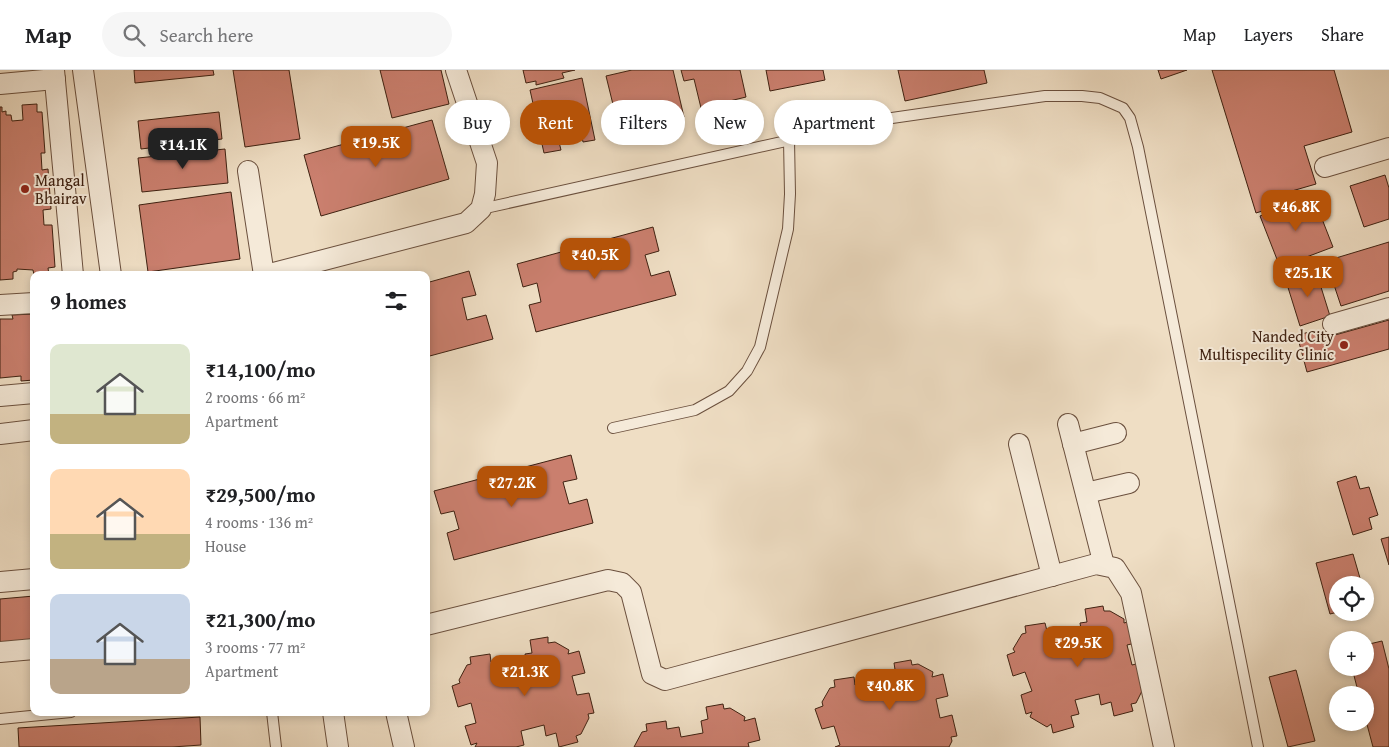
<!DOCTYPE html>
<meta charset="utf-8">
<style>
body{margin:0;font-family:"Gentium Book Plus",serif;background:#f6f6f6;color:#202124;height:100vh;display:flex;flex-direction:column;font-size:19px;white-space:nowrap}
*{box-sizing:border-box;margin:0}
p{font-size:16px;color:#757577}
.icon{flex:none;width:28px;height:28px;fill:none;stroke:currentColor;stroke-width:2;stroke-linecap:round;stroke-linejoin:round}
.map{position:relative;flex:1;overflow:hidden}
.side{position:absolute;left:30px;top:201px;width:400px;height:445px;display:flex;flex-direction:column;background:#fff;border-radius:10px;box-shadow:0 2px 8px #0003}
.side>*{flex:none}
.hud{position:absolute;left:445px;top:30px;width:475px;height:45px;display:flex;gap:10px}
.controls{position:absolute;left:1329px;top:506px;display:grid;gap:10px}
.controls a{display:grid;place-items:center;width:45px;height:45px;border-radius:50%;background:#fff;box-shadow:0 2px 8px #0003;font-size:25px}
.price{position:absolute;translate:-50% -42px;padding:0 11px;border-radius:10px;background:#b45309;color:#fff;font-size:16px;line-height:32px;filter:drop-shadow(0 1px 2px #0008)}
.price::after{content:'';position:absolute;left:50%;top:30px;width:15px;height:11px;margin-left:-8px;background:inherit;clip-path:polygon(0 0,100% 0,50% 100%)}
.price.on{background:#222;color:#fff}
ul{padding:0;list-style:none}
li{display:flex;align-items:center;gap:15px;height:125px;padding:0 20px}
li span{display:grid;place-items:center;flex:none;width:140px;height:100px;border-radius:10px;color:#555}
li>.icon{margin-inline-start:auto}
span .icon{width:60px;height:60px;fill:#fffc;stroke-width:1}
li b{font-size:21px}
h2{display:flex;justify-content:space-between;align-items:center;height:60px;padding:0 20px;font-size:21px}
.chip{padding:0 18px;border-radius:22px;background:#fff;box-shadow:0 2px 8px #0003;font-size:18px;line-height:45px}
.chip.on{background:#b45309;color:#fff}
header{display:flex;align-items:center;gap:30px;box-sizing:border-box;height:70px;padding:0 25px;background:#fff;border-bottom:1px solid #e0e0e0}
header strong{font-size:24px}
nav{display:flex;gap:28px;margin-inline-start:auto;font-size:18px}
.search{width:350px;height:45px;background:#f6f6f6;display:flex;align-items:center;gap:12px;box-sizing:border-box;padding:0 18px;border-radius:28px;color:#757577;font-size:19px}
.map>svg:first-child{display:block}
.building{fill:#ca7f6e;stroke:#3f2111}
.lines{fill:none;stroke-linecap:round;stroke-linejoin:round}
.service-casing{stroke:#6b503e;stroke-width:12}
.minor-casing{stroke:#6b503e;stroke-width:22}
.service{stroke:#f5ead9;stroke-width:10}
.minor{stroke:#f5ead9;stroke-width:20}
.poi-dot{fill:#8f2418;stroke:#f5ead9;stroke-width:2}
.labels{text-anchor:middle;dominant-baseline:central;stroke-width:4;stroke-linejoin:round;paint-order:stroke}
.poi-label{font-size:16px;fill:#3f2111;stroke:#f5ead9;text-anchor:start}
</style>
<header>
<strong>Map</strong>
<div class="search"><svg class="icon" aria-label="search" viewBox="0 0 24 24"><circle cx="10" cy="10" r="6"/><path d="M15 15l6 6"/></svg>Search here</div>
<nav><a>Map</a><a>Layers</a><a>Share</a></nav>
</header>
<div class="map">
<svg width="1389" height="677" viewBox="0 0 1389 677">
<rect width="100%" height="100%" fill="#efdec4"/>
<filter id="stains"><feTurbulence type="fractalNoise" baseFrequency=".004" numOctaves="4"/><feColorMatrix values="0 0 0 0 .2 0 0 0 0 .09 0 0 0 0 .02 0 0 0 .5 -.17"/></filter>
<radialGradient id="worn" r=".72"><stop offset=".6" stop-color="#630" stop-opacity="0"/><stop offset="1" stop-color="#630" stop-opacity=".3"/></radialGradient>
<!-- building -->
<g class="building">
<polygon points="134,0 213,0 214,5 135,13"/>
<polygon points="233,0 289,0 300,69 245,77"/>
<polygon points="380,0 441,0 449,34 392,48"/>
<polygon points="523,0 575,0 562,3 564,8 536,15 536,11 526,13"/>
<polygon points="632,0 673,0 684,47 620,63 606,6"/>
<polygon points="681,0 740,0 746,27 701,38 694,9 684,11"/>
<polygon points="766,0 823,0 825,10 770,21"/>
<polygon points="898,0 984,0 987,13 905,31"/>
<polygon points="1158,0 1187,0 1161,9"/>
<polygon points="1212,0 1334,0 1352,62 1304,76 1316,114 1285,123 1288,133 1256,143"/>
<polygon points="582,8 595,70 583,72 582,67 559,72 561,80 544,83 530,20"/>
<polygon points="37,34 37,42 42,42 45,83 41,83 42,100 48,99 51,139 43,140 44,155 52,155 55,197 48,198 49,205 34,205 33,200 17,199 17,201 13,202 13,209 0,210 0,37 2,37 2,42 6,41 6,45 11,45 12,51 23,50 22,35"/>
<polygon points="219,42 222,69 141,79 138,51"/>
<polygon points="432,50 449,109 321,146 304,85"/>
<polygon points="225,79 228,113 142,122 138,88"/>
<polygon points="1385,105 1389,118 1389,149 1364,157 1350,116"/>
<polygon points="231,122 240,189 148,202 139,135"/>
<polygon points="1313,126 1333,177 1280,197 1260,146"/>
<polygon points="653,157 659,181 645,185 651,206 669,201 676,225 536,262 529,235 541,232 537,213 523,217 517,194"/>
<polygon points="1389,172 1389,221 1341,236 1326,191"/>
<polygon points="469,201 476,225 462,228 467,250 486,245 493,269 426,287 426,213"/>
<polygon points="1316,201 1330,246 1300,256 1286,211"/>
<polygon points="34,244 34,310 21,311 21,306 0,308 0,249 13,249 12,245"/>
<polygon points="1389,250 1389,279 1307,302 1297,265 1314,261 1317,270"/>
<polygon points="571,385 577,409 563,412 569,434 587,429 593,453 454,490 447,463 459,459 454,441 441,444 434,421"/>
<polygon points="1356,406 1360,419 1369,417 1378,445 1369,448 1372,459 1353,465 1337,412"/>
<polygon points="1389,467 1389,495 1381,469"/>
<polygon points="1353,484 1362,515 1338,515 1338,542 1330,544 1316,493"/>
<polygon points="34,526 34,574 0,578 0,529"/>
<polygon points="1103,536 1104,541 1110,541 1124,549 1124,553 1134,550 1140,572 1127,575 1132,595 1144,592 1144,617 1136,633 1131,634 1133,641 1114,646 1111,632 1101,635 1099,624 1075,630 1079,644 1071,646 1074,657 1053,663 1051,654 1047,657 1030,647 1032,642 1026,644 1021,625 1032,621 1025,602 1013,606 1007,585 1015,582 1013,579 1022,564 1026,563 1025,556 1045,553 1047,561 1059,559 1060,569 1082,565 1080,553 1087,552 1085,539"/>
<polygon points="548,567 548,573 555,572 569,580 568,584 579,581 585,603 572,606 577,625 589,623 594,643 588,644 589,648 581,664 576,666 578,672 559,677 556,663 546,666 544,655 521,661 524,675 516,677 475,677 477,673 471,675 465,656 476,653 471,633 458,637 452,616 460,613 459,610 467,595 471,594 470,587 490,584 491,592 504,590 506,600 527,596 525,584 532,583 530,570"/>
<polygon points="1382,571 1389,599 1389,677 1373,677 1365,647 1365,625 1359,625 1352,598 1365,598 1365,575"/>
<polygon points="911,590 912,595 918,594 933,602 932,607 943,604 948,626 936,629 940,648 952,645 957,666 951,667 952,671 949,677 835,677 840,675 834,656 822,659 815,639 823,636 822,632 830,618 835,617 834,610 854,607 855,615 867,613 869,623 890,619 888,607 896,606 894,593"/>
<polygon points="1296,600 1315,671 1288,677 1269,607"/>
<polygon points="723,634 724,639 730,638 745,647 744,651 755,648 760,670 748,673 749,677 634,677 642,662 647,661 646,654 666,651 667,659 679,657 681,667 703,663 701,651 708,649 706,637"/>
<polygon points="200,647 201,675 172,677 19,677 18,658"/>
</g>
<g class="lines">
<defs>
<g id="service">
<polyline points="481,139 885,49 1045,26 1082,26 1100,28 1123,38 1130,48 1138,77 1258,677"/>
<polyline points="613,358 695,340 729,321 747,301 760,277 788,159 790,124 789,70"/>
<polyline points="272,642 276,677"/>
<polyline points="0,649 71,642"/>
</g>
<g id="minor">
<polyline points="54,0 73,205"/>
<polyline points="83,0 111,205"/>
<polyline points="0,14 55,9"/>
<polyline points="1325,97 1389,78"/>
<polyline points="248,101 264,205"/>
<polyline points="266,205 466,153 481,139 485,124 487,93 456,0"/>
<polyline points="0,235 34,233"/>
<polyline points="1333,254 1389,238"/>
<polyline points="0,326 34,323"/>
<polyline points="1068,354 1104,495"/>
<polyline points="0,364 34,360"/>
<polyline points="1019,374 1052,506"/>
<polyline points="1073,374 1116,363"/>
<polyline points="1086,423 1129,413"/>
<polyline points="0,512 34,509"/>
<polyline points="426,555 608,510 622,513 631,522 652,604 665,610 1096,494 1115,498 1131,523 1164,677"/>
<polyline points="0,582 34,579"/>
<polyline points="333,642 338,677"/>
<polyline points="396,642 404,677"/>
</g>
</defs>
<!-- service casing -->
<use href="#service" class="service-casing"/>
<!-- minor casing -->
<use href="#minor" class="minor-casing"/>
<!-- service -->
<use href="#service" class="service"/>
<!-- minor -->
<use href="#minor" class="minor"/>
</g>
<!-- markers -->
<g class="poi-dot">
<circle cx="25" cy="119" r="5"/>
<circle cx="1344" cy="275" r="5"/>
</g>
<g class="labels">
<!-- poi labels -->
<g class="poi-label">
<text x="35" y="110">Mangal<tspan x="35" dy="18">Bhairav</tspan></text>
<text x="1334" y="266" text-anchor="end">Nanded City<tspan x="1334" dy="18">Multispecility Clinic</tspan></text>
</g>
</g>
<rect width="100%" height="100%" filter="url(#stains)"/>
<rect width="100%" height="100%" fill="url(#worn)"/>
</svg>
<div class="controls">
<a><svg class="icon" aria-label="locate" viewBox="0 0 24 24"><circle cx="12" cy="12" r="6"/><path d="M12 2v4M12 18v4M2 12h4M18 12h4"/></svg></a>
<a>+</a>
<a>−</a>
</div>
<b class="price" style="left:376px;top:98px">₹19.5K</b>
<b class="price on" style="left:183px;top:100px">₹14.1K</b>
<b class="price" style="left:1296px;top:162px">₹46.8K</b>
<b class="price" style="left:595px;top:210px">₹40.5K</b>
<b class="price" style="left:1308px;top:228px">₹25.1K</b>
<b class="price" style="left:512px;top:438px">₹27.2K</b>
<b class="price" style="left:1078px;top:598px">₹29.5K</b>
<b class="price" style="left:525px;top:627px">₹21.3K</b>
<b class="price" style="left:890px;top:641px">₹40.8K</b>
<div class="hud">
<a class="chip">Buy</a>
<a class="chip on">Rent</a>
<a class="chip">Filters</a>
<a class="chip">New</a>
<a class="chip">Apartment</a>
</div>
<section class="side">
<h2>9 homes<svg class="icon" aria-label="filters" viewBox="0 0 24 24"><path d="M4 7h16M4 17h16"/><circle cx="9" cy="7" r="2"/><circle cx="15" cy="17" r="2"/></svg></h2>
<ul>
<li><span style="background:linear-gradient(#dfe7d0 70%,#c2b280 0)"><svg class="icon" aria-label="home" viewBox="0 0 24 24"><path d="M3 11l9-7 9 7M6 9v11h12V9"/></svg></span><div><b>₹14,100/mo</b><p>2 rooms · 66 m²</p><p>Apartment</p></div></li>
<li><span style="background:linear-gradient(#ffd9b3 65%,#c2b280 0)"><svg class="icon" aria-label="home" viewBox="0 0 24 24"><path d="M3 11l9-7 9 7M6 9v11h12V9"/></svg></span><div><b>₹29,500/mo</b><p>4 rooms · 136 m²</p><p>House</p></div></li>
<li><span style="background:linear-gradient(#c9d6e8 65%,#b9a48a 0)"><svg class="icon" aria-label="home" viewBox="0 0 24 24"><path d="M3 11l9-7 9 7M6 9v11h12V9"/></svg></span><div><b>₹21,300/mo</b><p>3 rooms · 77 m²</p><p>Apartment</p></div></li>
</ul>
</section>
</div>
